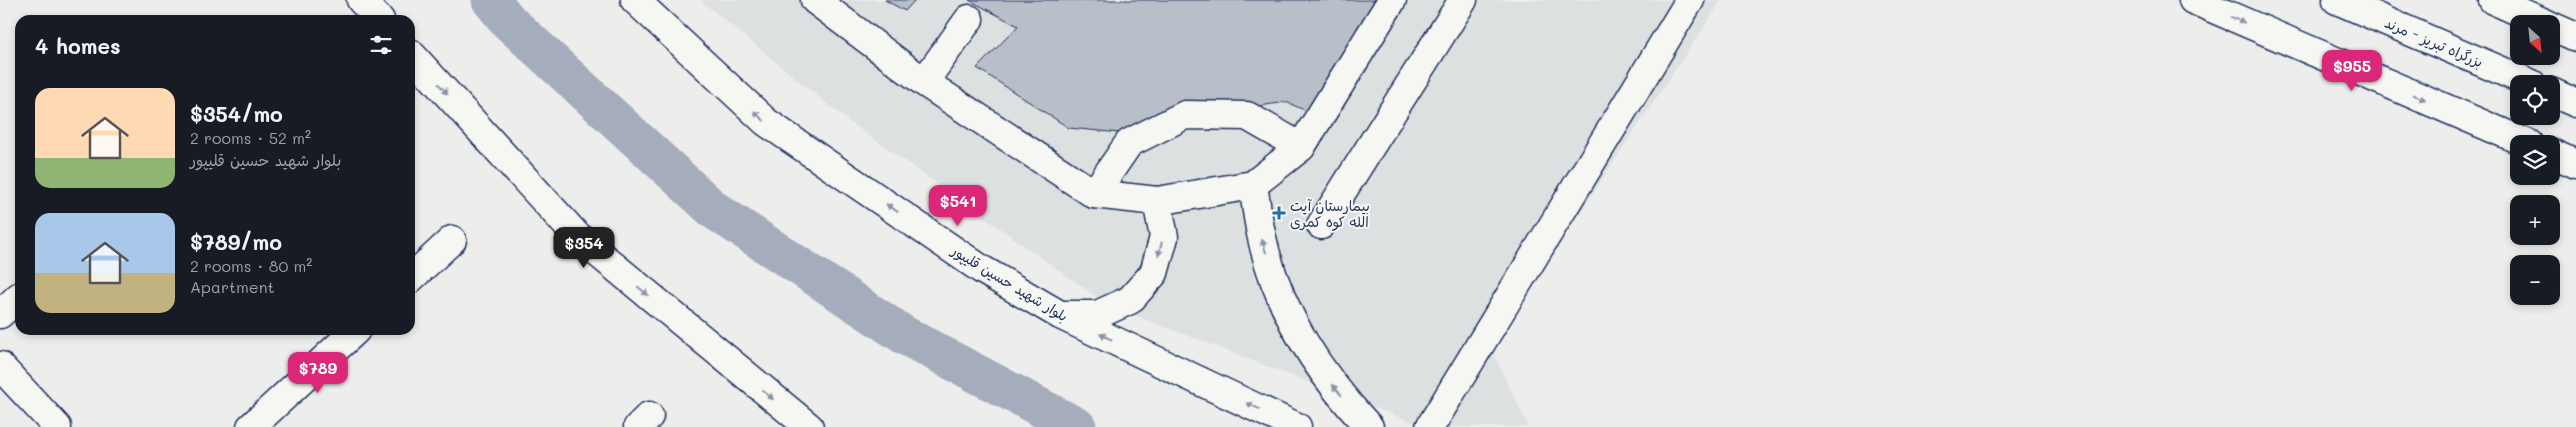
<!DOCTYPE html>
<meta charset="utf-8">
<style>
body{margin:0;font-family:Mali,"Playpen Sans Arabic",sans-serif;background:#242831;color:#f1f3f6;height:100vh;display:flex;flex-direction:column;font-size:19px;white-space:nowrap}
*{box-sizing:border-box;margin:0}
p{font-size:16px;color:#9ea1a6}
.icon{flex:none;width:28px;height:28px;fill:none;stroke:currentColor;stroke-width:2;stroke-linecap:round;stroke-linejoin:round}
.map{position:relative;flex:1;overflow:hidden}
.details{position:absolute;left:15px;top:15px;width:400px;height:320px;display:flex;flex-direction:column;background:#171b24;border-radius:15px;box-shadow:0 2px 8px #0003}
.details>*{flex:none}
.needle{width:32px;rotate:153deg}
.controls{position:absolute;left:2510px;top:15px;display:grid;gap:10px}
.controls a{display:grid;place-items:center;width:50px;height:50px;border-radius:10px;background:#171b24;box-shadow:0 2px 8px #0003;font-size:25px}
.price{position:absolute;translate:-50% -42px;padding:0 11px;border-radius:10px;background:#db2777;color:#fff;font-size:16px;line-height:32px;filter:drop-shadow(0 1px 2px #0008)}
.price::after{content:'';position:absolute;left:50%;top:30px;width:15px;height:11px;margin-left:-8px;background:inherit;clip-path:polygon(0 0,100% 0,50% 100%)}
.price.selected{background:#222;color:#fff}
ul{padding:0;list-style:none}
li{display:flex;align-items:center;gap:15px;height:125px;padding:0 20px}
li span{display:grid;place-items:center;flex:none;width:140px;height:100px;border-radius:15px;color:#555}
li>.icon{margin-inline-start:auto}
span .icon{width:60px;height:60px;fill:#fffc;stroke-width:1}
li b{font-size:21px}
h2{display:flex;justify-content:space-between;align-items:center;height:60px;padding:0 20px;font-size:21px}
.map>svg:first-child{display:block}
.built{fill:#dde0e1}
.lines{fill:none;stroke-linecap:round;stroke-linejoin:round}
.canal{stroke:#a5acbc;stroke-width:39}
.building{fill:#b9bfc8;stroke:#1b2f5e}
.minor-casing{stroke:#1b2f5e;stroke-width:31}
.major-casing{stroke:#1b2f5e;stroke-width:31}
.minor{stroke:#f6f6f2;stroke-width:28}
.major{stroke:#f6f6f2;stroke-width:28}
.oneway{fill:#8892a8}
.poi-dot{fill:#1f6fb2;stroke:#f6f6f2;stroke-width:2}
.labels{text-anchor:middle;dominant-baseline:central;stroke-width:4;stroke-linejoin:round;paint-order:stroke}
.street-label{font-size:14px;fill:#1b2f5e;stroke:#f6f6f2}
.poi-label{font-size:14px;fill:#1b2f5e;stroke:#f6f6f2;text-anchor:start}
</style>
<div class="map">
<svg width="2576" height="427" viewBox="0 0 2576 427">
<rect width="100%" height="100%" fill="#edeeec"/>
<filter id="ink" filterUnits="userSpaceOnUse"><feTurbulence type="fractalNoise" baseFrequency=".02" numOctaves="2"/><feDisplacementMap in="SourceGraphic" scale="10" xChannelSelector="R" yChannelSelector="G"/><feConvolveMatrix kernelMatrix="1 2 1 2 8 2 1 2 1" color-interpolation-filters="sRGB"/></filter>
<g filter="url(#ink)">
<!-- built -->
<polygon class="built" points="700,0 1722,0 1490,347 1529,427 1425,427 1108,305 848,121"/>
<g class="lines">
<!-- canal -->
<polyline class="canal" points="491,0 508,21 714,210 904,335 1077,427"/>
</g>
<!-- building -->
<g class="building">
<polygon points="885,0 915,0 905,11"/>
<polygon points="969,0 1404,0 1329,121 1286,102 1151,122 1119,164 1120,133 1069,128 977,68 1018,26"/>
</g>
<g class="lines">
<defs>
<g id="minor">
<polyline points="361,0 380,20"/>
<polyline points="635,0 766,122 981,269 1060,315 1297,427"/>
<polyline points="815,0 924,82 1094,194 1157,201 1253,185 1301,147 1392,0"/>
<polyline points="2193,0 2529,144"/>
<polyline points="410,53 576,235 809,427"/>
<polyline points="924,82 969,19"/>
<polyline points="2551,153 2576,164"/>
<path d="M1253,185C1256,203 1258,221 1262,238C1278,310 1319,374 1369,427"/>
<polyline points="1094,194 1129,143 1185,115 1247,116 1301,147"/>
<polyline points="1321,225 1463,0"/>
<polyline points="410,279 452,240"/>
<polyline points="0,314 20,296"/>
<polyline points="1065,315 1097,315 1130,300 1154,273 1164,237 1157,201"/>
<polyline points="0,366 57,427"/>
<polyline points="251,427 356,330"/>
<polyline points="638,427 649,416"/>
<polyline points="1430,427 1690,0"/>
</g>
<g id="major">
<polyline points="2337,0 2532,84"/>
<polyline points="2493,0 2547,24"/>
<polyline points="2551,26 2576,37"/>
<polyline points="2551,92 2576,103"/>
</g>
</defs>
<!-- minor casing -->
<use href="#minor" class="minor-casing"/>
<!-- major casing -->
<use href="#major" class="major-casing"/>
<!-- minor -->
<use href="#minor" class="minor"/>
<!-- major -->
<use href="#major" class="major"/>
</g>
<!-- one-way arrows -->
<defs><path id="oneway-solid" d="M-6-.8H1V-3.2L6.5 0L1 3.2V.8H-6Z" transform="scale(1.25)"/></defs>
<g class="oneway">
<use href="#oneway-solid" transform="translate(2238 20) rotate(24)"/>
<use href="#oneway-solid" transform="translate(443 89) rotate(48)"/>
<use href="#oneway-solid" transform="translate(2419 97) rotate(23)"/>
<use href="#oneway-solid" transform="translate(759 116) rotate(-137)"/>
<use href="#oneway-solid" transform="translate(892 208) rotate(-146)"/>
<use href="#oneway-solid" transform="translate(1264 246) rotate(-107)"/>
<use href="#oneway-solid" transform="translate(1160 249) rotate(105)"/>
<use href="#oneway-solid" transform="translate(643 291) rotate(40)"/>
<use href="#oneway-solid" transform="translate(1106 337) rotate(-155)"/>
<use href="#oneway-solid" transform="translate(1337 390) rotate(-130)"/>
<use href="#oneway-solid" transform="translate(768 395) rotate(40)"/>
<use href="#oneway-solid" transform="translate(1253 406) rotate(-155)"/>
</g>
</g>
<!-- markers -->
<path class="poi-dot" d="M1276.5 205.5h5v5h5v5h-5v5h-5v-5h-5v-5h5z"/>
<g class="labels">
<!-- street labels -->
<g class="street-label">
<text transform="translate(2434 42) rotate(23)">بزرگراه تبریز - مرند</text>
<text transform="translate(1010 283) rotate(31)">بلوار شهید حسین قلیپور</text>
</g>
<!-- poi labels -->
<g class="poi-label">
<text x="1290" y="205">بیمارستان آیت<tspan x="1290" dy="16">الله کوه کمری</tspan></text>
</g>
</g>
</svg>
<div class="controls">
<a><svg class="needle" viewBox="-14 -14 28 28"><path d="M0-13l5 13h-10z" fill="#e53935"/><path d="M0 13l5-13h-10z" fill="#9ea1a6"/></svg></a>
<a><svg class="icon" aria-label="locate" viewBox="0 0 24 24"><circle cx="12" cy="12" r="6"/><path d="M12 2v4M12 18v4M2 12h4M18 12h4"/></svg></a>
<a><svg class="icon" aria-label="layers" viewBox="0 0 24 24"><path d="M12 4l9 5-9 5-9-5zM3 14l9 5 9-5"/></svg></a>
<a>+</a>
<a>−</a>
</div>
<b class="price" style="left:2352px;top:92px">$955</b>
<b class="price" style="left:958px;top:227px">$541</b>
<b class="price selected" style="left:584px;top:269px">$354</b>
<b class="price" style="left:318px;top:394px">$789</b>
<section class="details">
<h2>4 homes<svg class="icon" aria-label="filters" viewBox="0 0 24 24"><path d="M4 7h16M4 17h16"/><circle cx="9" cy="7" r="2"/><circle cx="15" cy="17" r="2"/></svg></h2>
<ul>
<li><span style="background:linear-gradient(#ffd9b3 70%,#8fb573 0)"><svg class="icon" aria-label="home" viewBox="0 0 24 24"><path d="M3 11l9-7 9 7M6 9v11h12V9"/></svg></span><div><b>$354/mo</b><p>2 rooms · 52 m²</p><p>بلوار شهید حسین قلیپور</p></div></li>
<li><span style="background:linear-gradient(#a9c7e8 60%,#c2b280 0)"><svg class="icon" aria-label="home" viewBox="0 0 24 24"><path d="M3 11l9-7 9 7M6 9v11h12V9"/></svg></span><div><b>$789/mo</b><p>2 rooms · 80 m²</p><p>Apartment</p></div></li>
</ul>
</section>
</div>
